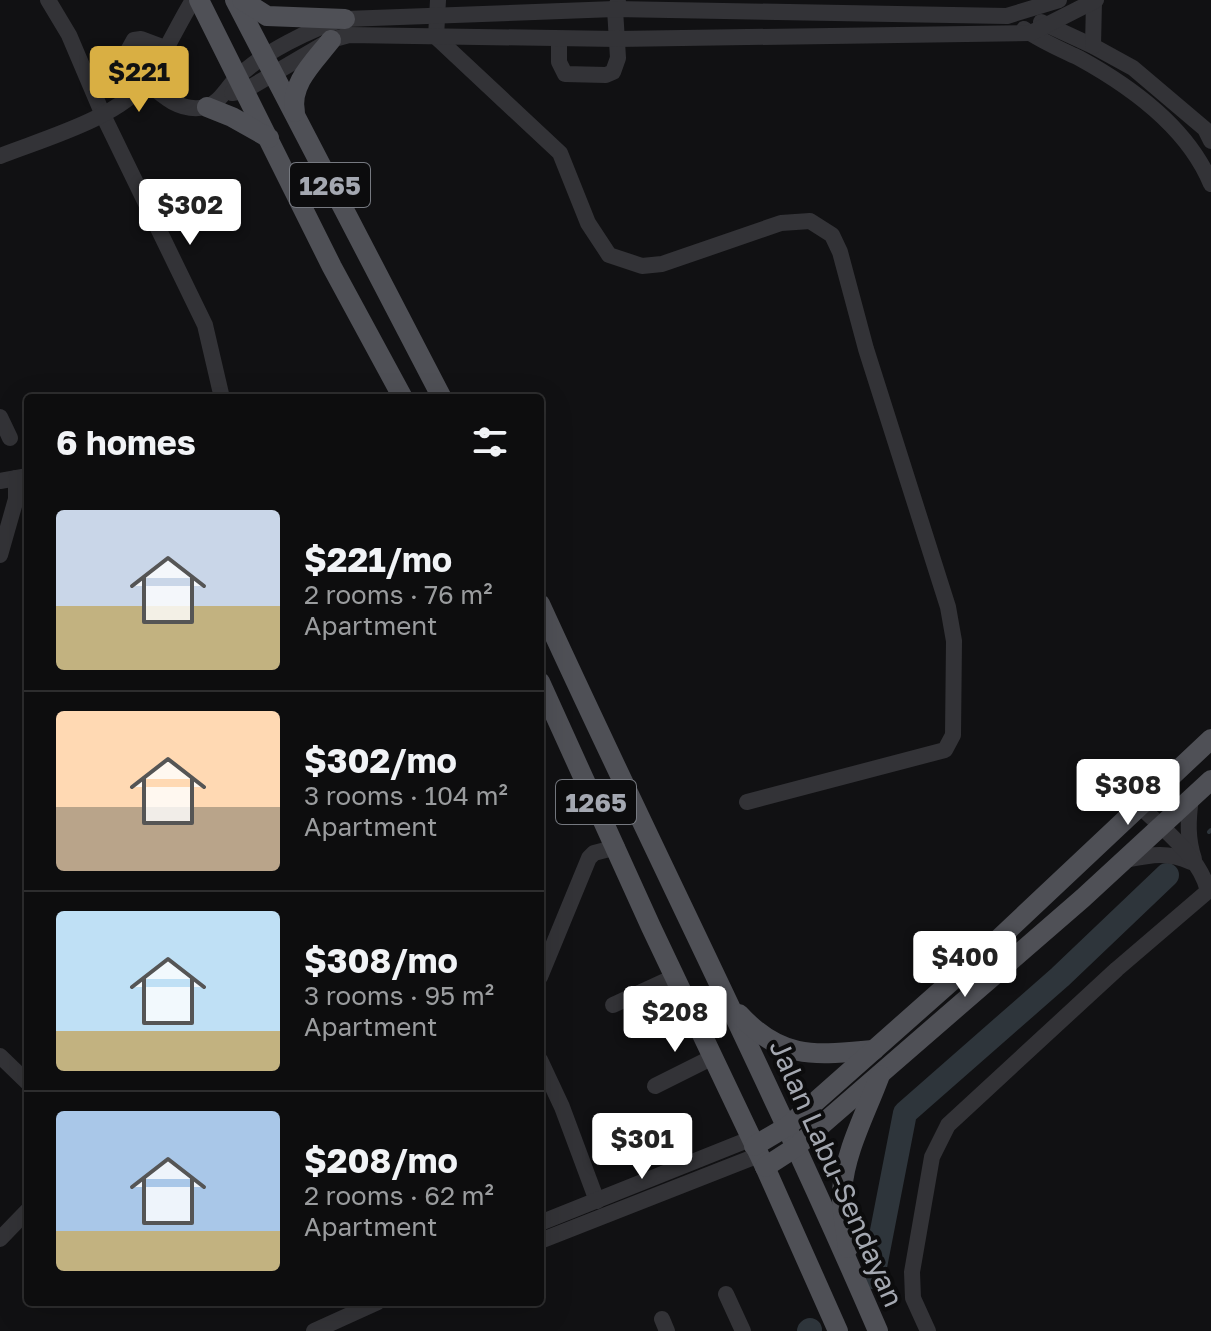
<!DOCTYPE html>
<meta charset="utf-8">
<style>
body{margin:0;font-family:"Golos Text",sans-serif;background:#1b1b1c;color:#f1f3f6;height:100vh;display:flex;flex-direction:column;font-size:30px;white-space:nowrap}
*{box-sizing:border-box;margin:0}
p{font-size:26px;color:#9a9c9e}
.icon{flex:none;width:44px;height:44px;fill:none;stroke:currentColor;stroke-width:2;stroke-linecap:round;stroke-linejoin:round}
.map{position:relative;flex:1;overflow:hidden}
.sheet{position:absolute;left:24px;top:394px;width:520px;height:912px;display:flex;flex-direction:column;background:#0d0d0e;border-radius:8px;box-shadow:0 8px 32px #0002,0 0 0 2px #2d2d2e}
.sheet>*{flex:none}
.price{position:absolute;translate:-50% -68px;padding:0 18px;border-radius:8px;background:#fff;color:#222;font-size:26px;line-height:52px;filter:drop-shadow(0 2px 4px #0008)}
.price::after{content:'';position:absolute;left:50%;top:48px;width:24px;height:18px;margin-left:-12px;background:inherit;clip-path:polygon(0 0,100% 0,50% 100%)}
.price.selected{background:#d9af43;color:#111}
ul{padding:0;list-style:none}
li{display:flex;align-items:center;gap:24px;height:200px;padding:0 32px}
li+li{border-top:2px solid #2d2d2e}
li span{display:grid;place-items:center;flex:none;width:224px;height:160px;border-radius:8px;color:#555}
li>.icon{margin-inline-start:auto}
span .icon{width:96px;height:96px;fill:#fffc;stroke-width:1}
li b{font-size:34px}
h2{display:flex;justify-content:space-between;align-items:center;height:96px;padding:0 32px;font-size:34px}
.map>svg:first-child{display:block}
.lines{fill:none;stroke-linecap:round;stroke-linejoin:round}
.stream{stroke:#2e353b;stroke-width:4}
.river{stroke:#2e353b;stroke-width:24}
.minor{stroke:#333337;stroke-width:16}
.major{stroke:#4f5056;stroke-width:20}
.labels{text-anchor:middle;dominant-baseline:central;stroke-width:8;stroke-linejoin:round;paint-order:stroke}
.shield{fill:#0c0c0d;stroke:#767980;stroke-width:2}
.shield-label{font-size:26px;font-weight:bold;fill:#a4a8b1}
.street-label{font-size:28px;fill:#a4a8b1;stroke:#0c0c0d}
</style>
<div class="map">
<svg width="1211" height="1331" viewBox="0 0 1211 1331">
<rect width="100%" height="100%" fill="#111113"/>
<g class="lines">
<!-- stream -->
<polyline class="stream" points="1209,832 1211,830"/>
<!-- river -->
<g class="river">
<polyline points="873,1277 905,1113 1060,977 1167,875"/>
<polyline points="809,1331 810,1330"/>
</g>
<!-- minor -->
<g class="minor">
<polyline points="48,0 69,35 103,115 205,325 222,398"/>
<polyline points="438,0 436,37 560,153 588,223 609,255 642,266 662,264 781,223 810,221 832,235 840,252 866,349 948,607 954,641 953,735 945,750 747,802"/>
<polyline points="1041,22 1093,46 1133,68 1205,129 1211,141"/>
<path d="M1024,29C1041,41 1060,49 1079,58C1130,86 1188,128 1211,184"/>
<polyline points="559,39 559,62 565,74 606,75 613,72 618,58 615,9 618,2"/>
<polyline points="1093,46 1094,1"/>
<path d="M146,81C162,96 181,113 206,107C220,103 227,87 237,78C262,53 312,28 345,19L615,9L1007,16L1059,0"/>
<polyline points="134,93 119,67 134,40 141,39 165,48"/>
<polyline points="232,93 244,91 331,40 349,35 617,39 1031,33 1096,0"/>
<path d="M0,156C43,139 119,118 147,80C164,56 177,26 193,0"/>
<polyline points="0,417 10,438"/>
<polyline points="0,481 28,476"/>
<polyline points="0,555 16,499 16,478"/>
<path d="M1191,798C1188,820 1187,838 1194,859"/>
<path d="M1125,860C1150,855 1167,851 1191,862"/>
<polyline points="540,977 589,858 594,853 617,847"/>
<polyline points="613,1005 676,976"/>
<polyline points="0,1056 28,1083"/>
<polyline points="540,1060 562,1107 597,1201"/>
<polyline points="655,1086 713,1057"/>
<polyline points="540,1223 750,1139"/>
<polyline points="0,1239 28,1210"/>
<polyline points="540,1241 759,1155"/>
<polyline points="726,1294 743,1331"/>
<polyline points="662,1319 667,1331"/>
<polyline points="314,1331 378,1302"/>
<path d="M928,1331L913,1298L912,1272L932,1157L948,1125L1117,969L1208,891C1200,857 1164,830 1140,806"/>
</g>
<!-- major -->
<g class="major">
<polyline points="199,0 332,267 403,398"/>
<polyline points="235,0 442,398"/>
<polyline points="242,0 267,16 345,19"/>
<polyline points="207,107 232,117 269,138"/>
<path d="M295,112C289,84 315,61 331,40"/>
<path d="M540,604C651,847 772,1085 878,1331"/>
<polyline points="540,682 651,927 765,1167 838,1331"/>
<path d="M739,1014C782,1061 816,1055 874,1050"/>
<polyline points="754,1146 788,1126 989,948 1211,739"/>
<polyline points="765,1167 796,1147 1083,898 1211,780"/>
<path d="M848,1248C846,1230 841,1210 842,1191C845,1151 866,1113 880,1075"/>
</g>
</g>
<g class="labels">
<!-- shield labels -->
<g class="shield">
<rect x="290" y="163" width="80" height="44" rx="6"/>
<rect x="556" y="780" width="80" height="44" rx="6"/>
</g>
<g class="shield-label">
<text x="330" y="185">1265</text>
<text x="596" y="802">1265</text>
</g>
<!-- street labels -->
<g class="street-label">
<text transform="translate(837 1173) rotate(66)">Jalan Labu-Sendayan</text>
</g>
</g>
</svg>
<b class="price selected" style="left:139px;top:114px">$221</b>
<b class="price" style="left:190px;top:247px">$302</b>
<b class="price" style="left:1128px;top:827px">$308</b>
<b class="price" style="left:965px;top:999px">$400</b>
<b class="price" style="left:675px;top:1054px">$208</b>
<b class="price" style="left:642px;top:1181px">$301</b>
<section class="sheet">
<h2>6 homes<svg class="icon" aria-label="filters" viewBox="0 0 24 24"><path d="M4 7h16M4 17h16"/><circle cx="9" cy="7" r="2"/><circle cx="15" cy="17" r="2"/></svg></h2>
<ul>
<li><span style="background:linear-gradient(#c9d6e8 60%,#c2b280 0)"><svg class="icon" aria-label="home" viewBox="0 0 24 24"><path d="M3 11l9-7 9 7M6 9v11h12V9"/></svg></span><div><b>$221/mo</b><p>2 rooms · 76 m²</p><p>Apartment</p></div></li>
<li><span style="background:linear-gradient(#ffd9b3 60%,#b9a48a 0)"><svg class="icon" aria-label="home" viewBox="0 0 24 24"><path d="M3 11l9-7 9 7M6 9v11h12V9"/></svg></span><div><b>$302/mo</b><p>3 rooms · 104 m²</p><p>Apartment</p></div></li>
<li><span style="background:linear-gradient(#bfe0f5 75%,#c2b280 0)"><svg class="icon" aria-label="home" viewBox="0 0 24 24"><path d="M3 11l9-7 9 7M6 9v11h12V9"/></svg></span><div><b>$308/mo</b><p>3 rooms · 95 m²</p><p>Apartment</p></div></li>
<li><span style="background:linear-gradient(#a9c7e8 75%,#c2b280 0)"><svg class="icon" aria-label="home" viewBox="0 0 24 24"><path d="M3 11l9-7 9 7M6 9v11h12V9"/></svg></span><div><b>$208/mo</b><p>2 rooms · 62 m²</p><p>Apartment</p></div></li>
</ul>
</section>
</div>
